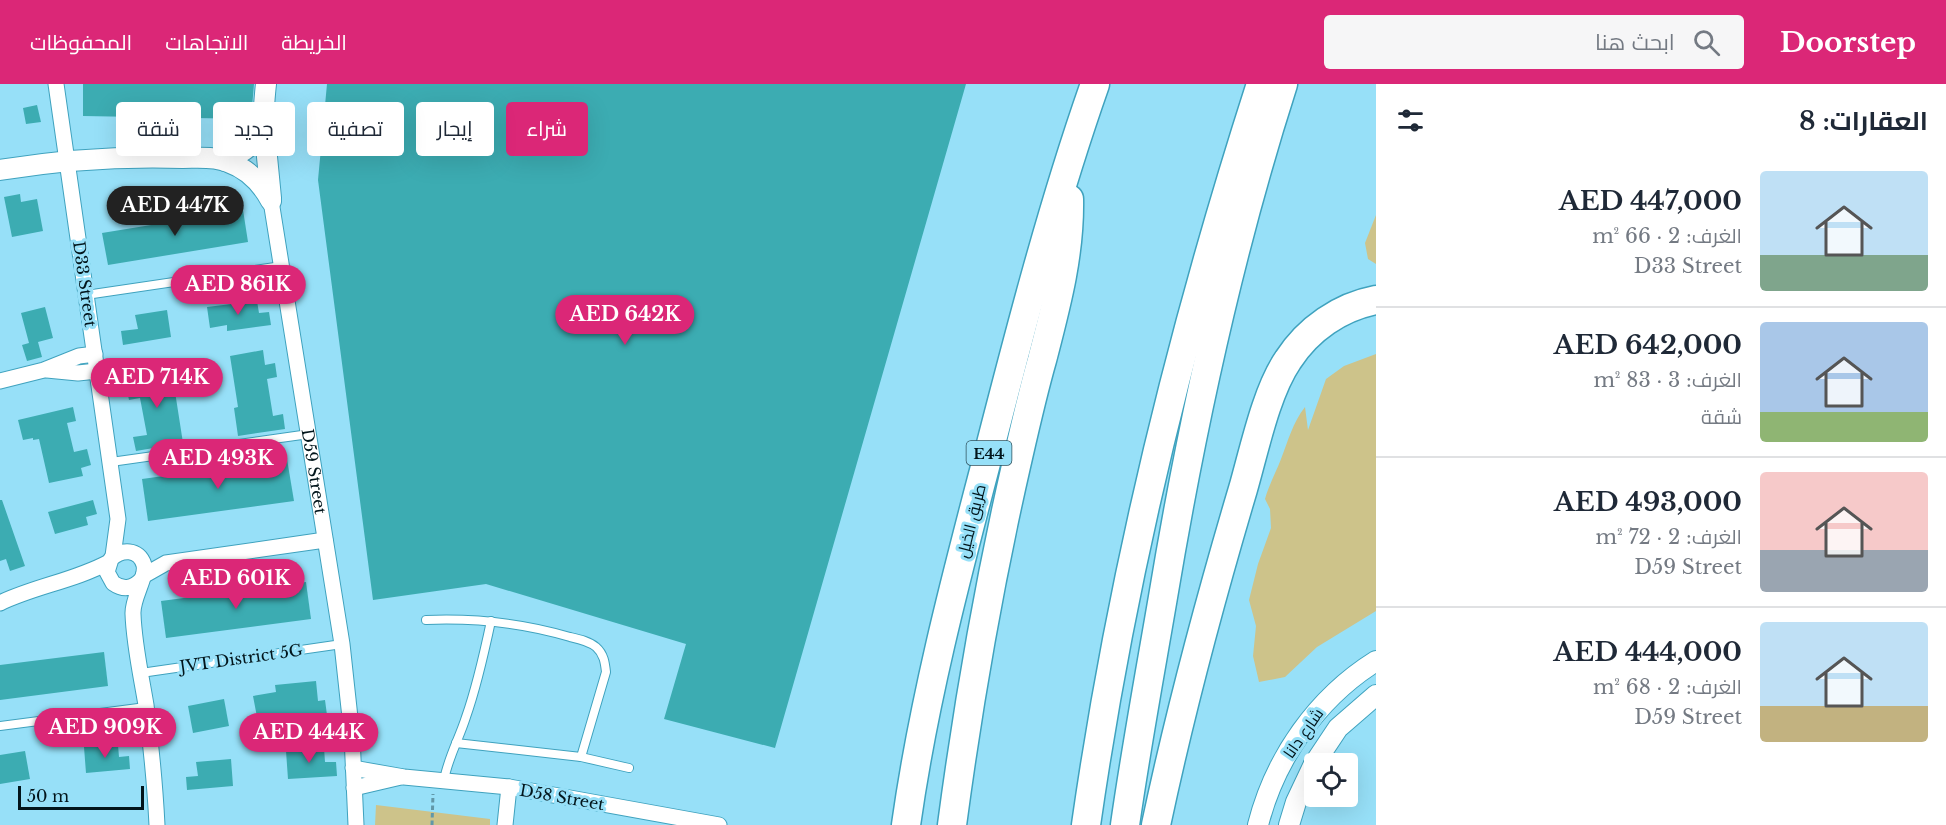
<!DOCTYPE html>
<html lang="ar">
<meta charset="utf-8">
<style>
body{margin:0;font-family:"Libre Baskerville",Cairo,serif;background:#f6f6f7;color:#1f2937;direction:rtl;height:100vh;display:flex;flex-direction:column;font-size:22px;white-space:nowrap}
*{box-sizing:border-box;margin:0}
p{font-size:20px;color:#747a83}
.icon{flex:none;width:33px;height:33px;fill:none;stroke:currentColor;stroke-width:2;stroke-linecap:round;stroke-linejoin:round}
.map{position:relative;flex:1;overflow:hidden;direction:ltr}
.side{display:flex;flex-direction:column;background:#fff;width:570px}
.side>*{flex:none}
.hud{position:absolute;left:18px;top:18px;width:570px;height:54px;direction:rtl;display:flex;gap:12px}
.buttons{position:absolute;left:1304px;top:669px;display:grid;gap:12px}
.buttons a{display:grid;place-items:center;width:54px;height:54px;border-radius:6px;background:#fff;box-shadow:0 6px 24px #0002;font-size:30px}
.scale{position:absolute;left:18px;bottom:15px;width:126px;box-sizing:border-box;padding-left:6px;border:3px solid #02151b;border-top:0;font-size:16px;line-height:21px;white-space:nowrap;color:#02151b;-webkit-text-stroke:4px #97e0f8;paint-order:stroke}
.price{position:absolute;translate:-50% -51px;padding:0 14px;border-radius:21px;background:#db2777;color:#fff;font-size:20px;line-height:39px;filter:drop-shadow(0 2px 3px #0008)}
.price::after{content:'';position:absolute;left:50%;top:36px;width:18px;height:14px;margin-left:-9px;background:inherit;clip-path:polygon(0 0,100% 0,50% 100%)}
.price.selected{background:#222;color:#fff}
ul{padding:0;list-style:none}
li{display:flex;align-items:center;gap:18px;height:150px;padding:0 18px}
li+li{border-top:2px solid #e0e1e3}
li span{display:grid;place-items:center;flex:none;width:168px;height:120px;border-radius:6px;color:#555}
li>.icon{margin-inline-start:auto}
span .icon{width:72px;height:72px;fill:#fffc;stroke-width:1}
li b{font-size:26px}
h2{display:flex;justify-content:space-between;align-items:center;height:72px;padding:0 18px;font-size:26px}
.tag{padding:0 21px;border-radius:6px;background:#fff;box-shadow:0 6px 24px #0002;font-size:21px;line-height:54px}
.tag.selected{background:#db2777;color:#fff}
header{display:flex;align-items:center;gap:36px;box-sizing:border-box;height:84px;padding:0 30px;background:#db2777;color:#fff}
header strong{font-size:28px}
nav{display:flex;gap:33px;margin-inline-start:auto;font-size:21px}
.search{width:420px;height:54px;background:#f6f6f7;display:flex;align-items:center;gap:15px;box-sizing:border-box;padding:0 21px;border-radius:6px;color:#747a83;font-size:22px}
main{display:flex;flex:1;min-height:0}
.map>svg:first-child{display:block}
.green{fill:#cdc38a}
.building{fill:#3cacb2}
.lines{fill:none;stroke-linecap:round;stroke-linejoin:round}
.service-casing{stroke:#3fa2be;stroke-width:10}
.minor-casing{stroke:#3fa2be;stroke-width:17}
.tertiary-casing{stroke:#3fa2be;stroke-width:22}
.motorway-casing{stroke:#3fa2be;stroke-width:31}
.path{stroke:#6197a8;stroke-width:3;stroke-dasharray:4.5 3;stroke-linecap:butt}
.service{stroke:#fff;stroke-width:8}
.minor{stroke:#fff;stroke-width:15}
.tertiary{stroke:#fff;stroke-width:20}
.motorway{stroke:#fff;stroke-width:28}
.labels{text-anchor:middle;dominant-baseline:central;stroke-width:6;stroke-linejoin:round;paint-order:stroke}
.shield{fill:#97e0f8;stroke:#2f525d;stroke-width:1.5}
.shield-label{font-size:15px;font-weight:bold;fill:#02151b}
.street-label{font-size:16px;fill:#02151b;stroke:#97e0f8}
</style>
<header>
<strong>Doorstep</strong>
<div class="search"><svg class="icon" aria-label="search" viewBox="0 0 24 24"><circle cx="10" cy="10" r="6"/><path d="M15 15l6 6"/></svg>ابحث هنا</div>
<nav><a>الخريطة</a><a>الاتجاهات</a><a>المحفوظات</a></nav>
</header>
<main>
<section class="side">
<h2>العقارات: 8<svg class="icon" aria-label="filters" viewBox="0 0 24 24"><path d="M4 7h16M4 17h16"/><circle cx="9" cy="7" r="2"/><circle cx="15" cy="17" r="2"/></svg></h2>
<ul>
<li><span style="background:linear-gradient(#bfe0f5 70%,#7fa58c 0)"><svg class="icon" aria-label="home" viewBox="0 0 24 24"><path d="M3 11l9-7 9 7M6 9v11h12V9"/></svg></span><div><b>AED 447,000</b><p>الغرف: 2 · 66 m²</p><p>D33 Street</p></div></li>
<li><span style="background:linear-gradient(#a9c7e8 75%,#8fb573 0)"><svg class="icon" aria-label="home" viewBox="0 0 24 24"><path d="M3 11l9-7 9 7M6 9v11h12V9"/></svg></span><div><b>AED 642,000</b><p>الغرف: 3 · 83 m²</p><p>شقة</p></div></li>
<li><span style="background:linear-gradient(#f6c9c9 65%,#9aa5b1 0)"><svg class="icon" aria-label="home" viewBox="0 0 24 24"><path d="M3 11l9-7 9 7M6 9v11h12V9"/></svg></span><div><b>AED 493,000</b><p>الغرف: 2 · 72 m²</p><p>D59 Street</p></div></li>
<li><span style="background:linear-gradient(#bfe0f5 70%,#c2b280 0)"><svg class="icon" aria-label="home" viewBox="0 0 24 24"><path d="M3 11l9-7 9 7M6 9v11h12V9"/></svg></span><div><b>AED 444,000</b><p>الغرف: 2 · 68 m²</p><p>D59 Street</p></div></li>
</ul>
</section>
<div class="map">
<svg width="1376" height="741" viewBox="0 0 1376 741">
<rect width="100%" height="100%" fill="#97e0f8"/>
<!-- green -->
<g class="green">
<polygon points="1376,131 1376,180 1368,175 1365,159"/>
<path d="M1376,270V527L1317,563L1285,593L1259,598L1253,572L1256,542L1249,516L1258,480L1271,444L1270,425L1265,415C1269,401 1276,388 1281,375C1288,357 1293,338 1305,323L1308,346L1326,295L1344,282Z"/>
<polygon points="376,721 490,735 490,741 375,741"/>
</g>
<!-- building -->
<g class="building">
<polygon points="83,0 254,0 251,35 83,32"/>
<polygon points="327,0 966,0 775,664 664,635 686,560 486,500 373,516 318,96"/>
<polygon points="37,21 41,38 26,40 23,24"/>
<polygon points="20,110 21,118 37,115 43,147 12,153 4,113"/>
<polygon points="243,126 248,158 108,181 102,149"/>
<polygon points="197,201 199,215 184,218 182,203"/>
<polygon points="257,217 259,229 269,228 271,241 227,247 227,241 210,244 207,223"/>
<polygon points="45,223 53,254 38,258 42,273 27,277 22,261 29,259 21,229"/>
<polygon points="167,226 171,253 123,261 121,247 138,245 135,231"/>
<polygon points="263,266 265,281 275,279 277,293 267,295 273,332 283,330 285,345 238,352 234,324 238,323 230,272"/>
<polygon points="171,282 183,359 136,367 133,353 147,351 140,314 129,316 126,302 141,299 138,287"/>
<polygon points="73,323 76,337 67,339 74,368 87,365 91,381 81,384 83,392 49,399 39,355 33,356 33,354 23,356 18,336"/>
<polygon points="287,375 294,417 148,437 142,395"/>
<polygon points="0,416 2,416 25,482 10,487 6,475 0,477"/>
<polygon points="93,416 97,430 86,433 88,441 55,450 48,428"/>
<polygon points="306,498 311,535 166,554 161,517"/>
<polygon points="104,568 108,602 0,616 0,581"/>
<polygon points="316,597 318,617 325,616 327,631 268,638 266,631 257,633 253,612 276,608 275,601"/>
<polygon points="224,615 229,642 193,649 188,622"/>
<polygon points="118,661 119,673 129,672 130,685 86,689 84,663"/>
<polygon points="324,664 325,678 336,678 337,692 288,695 286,667"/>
<polygon points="25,667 30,695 0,700 0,671"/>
<polygon points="231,675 233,702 187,706 186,693 198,692 196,678"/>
</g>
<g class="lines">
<defs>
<g id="service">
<polyline points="86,211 282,182"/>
<polyline points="111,378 309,350"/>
<path d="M426,536C475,534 523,539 570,553C579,555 589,557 596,563C604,570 605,579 606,588L581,673"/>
<polyline points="141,589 342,560"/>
<polyline points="0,642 146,623"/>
<polyline points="456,659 581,673 629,684"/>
<path d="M444,696C448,674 459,655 466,633C477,602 484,570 491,537"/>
</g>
<g id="minor">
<polyline points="56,0 118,435 113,472"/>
<path id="s1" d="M271,117L342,560L352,652L356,741"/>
<polyline points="47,286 78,289 97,287"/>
<polyline points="0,297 44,286 79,272 95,270"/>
<polyline points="143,492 166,479 325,456"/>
<path d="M141,496C132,505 123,506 113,499L107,488L111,475C121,465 139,464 144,481C147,494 132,514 133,530C134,560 141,591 146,621C151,661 155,701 157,741"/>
<path d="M0,519C35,502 74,497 109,478"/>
<polyline points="353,684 404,693 509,703 719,741"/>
<polyline points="354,704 401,693"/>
<polyline points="505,741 509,703"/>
</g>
<g id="tertiary">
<polyline points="264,42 271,114"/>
<path d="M225,77C269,57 261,42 266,0"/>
<path d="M0,86C61,76 121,72 183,74C197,74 214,72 228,78C248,85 261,98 271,117"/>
<polyline points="1314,680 1338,644 1376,611"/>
<path d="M1258,741C1275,674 1317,614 1376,577"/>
<polyline points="1289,741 1296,718 1314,680"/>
</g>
<g id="motorway">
<path d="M906,741C923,620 954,501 985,383C1018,255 1051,125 1095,0"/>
<path d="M952,741C968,621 989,500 1016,382C1024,347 1032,311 1042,276C1056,222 1070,171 1069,115"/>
<path d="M1086,741C1122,489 1183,242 1261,0"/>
<path d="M1125,741C1136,664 1150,589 1163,513C1192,339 1229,168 1283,0"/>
<path d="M1156,741C1180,628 1210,516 1243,405C1254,367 1266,308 1288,276C1308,245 1340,223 1376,216"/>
</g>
</defs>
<!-- service casing -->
<use href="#service" class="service-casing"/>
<!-- minor casing -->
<use href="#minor" class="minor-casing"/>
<!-- tertiary casing -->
<use href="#tertiary" class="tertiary-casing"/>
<!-- motorway casing -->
<use href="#motorway" class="motorway-casing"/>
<!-- path -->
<polyline class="path" points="432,741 433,710"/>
<!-- service -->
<use href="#service" class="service"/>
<!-- minor -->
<use href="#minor" class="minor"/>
<!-- tertiary -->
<use href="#tertiary" class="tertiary"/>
<!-- motorway -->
<use href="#motorway" class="motorway"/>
</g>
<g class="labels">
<!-- shield labels -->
<rect class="shield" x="966.5" y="357" width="45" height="24" rx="4.5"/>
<g class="shield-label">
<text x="989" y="369">E44</text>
</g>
<!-- street labels -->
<g class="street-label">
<text transform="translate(85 200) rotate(82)">D33 Street</text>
<text stroke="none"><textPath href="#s1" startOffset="274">D59 Street</textPath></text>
<text transform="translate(971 437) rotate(-76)">طريق الخيل</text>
<text transform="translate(241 574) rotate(-8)">JVT District 5G</text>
<text transform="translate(1303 649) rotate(-55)">شارع دانا</text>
<text transform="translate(562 713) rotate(10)">D58 Street</text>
</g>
</g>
</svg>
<div class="buttons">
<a><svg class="icon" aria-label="locate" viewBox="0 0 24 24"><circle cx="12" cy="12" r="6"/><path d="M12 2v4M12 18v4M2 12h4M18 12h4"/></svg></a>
</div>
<div class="scale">50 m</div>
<b class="price selected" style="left:175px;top:153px">AED 447K</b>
<b class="price" style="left:238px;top:232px">AED 861K</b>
<b class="price" style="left:625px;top:262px">AED 642K</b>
<b class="price" style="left:157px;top:325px">AED 714K</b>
<b class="price" style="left:218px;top:406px">AED 493K</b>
<b class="price" style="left:236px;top:526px">AED 601K</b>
<b class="price" style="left:105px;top:675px">AED 909K</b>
<b class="price" style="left:309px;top:680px">AED 444K</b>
<div class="hud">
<a class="tag selected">شراء</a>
<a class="tag">إيجار</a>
<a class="tag">تصفية</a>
<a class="tag">جديد</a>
<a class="tag">شقة</a>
</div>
</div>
</main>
